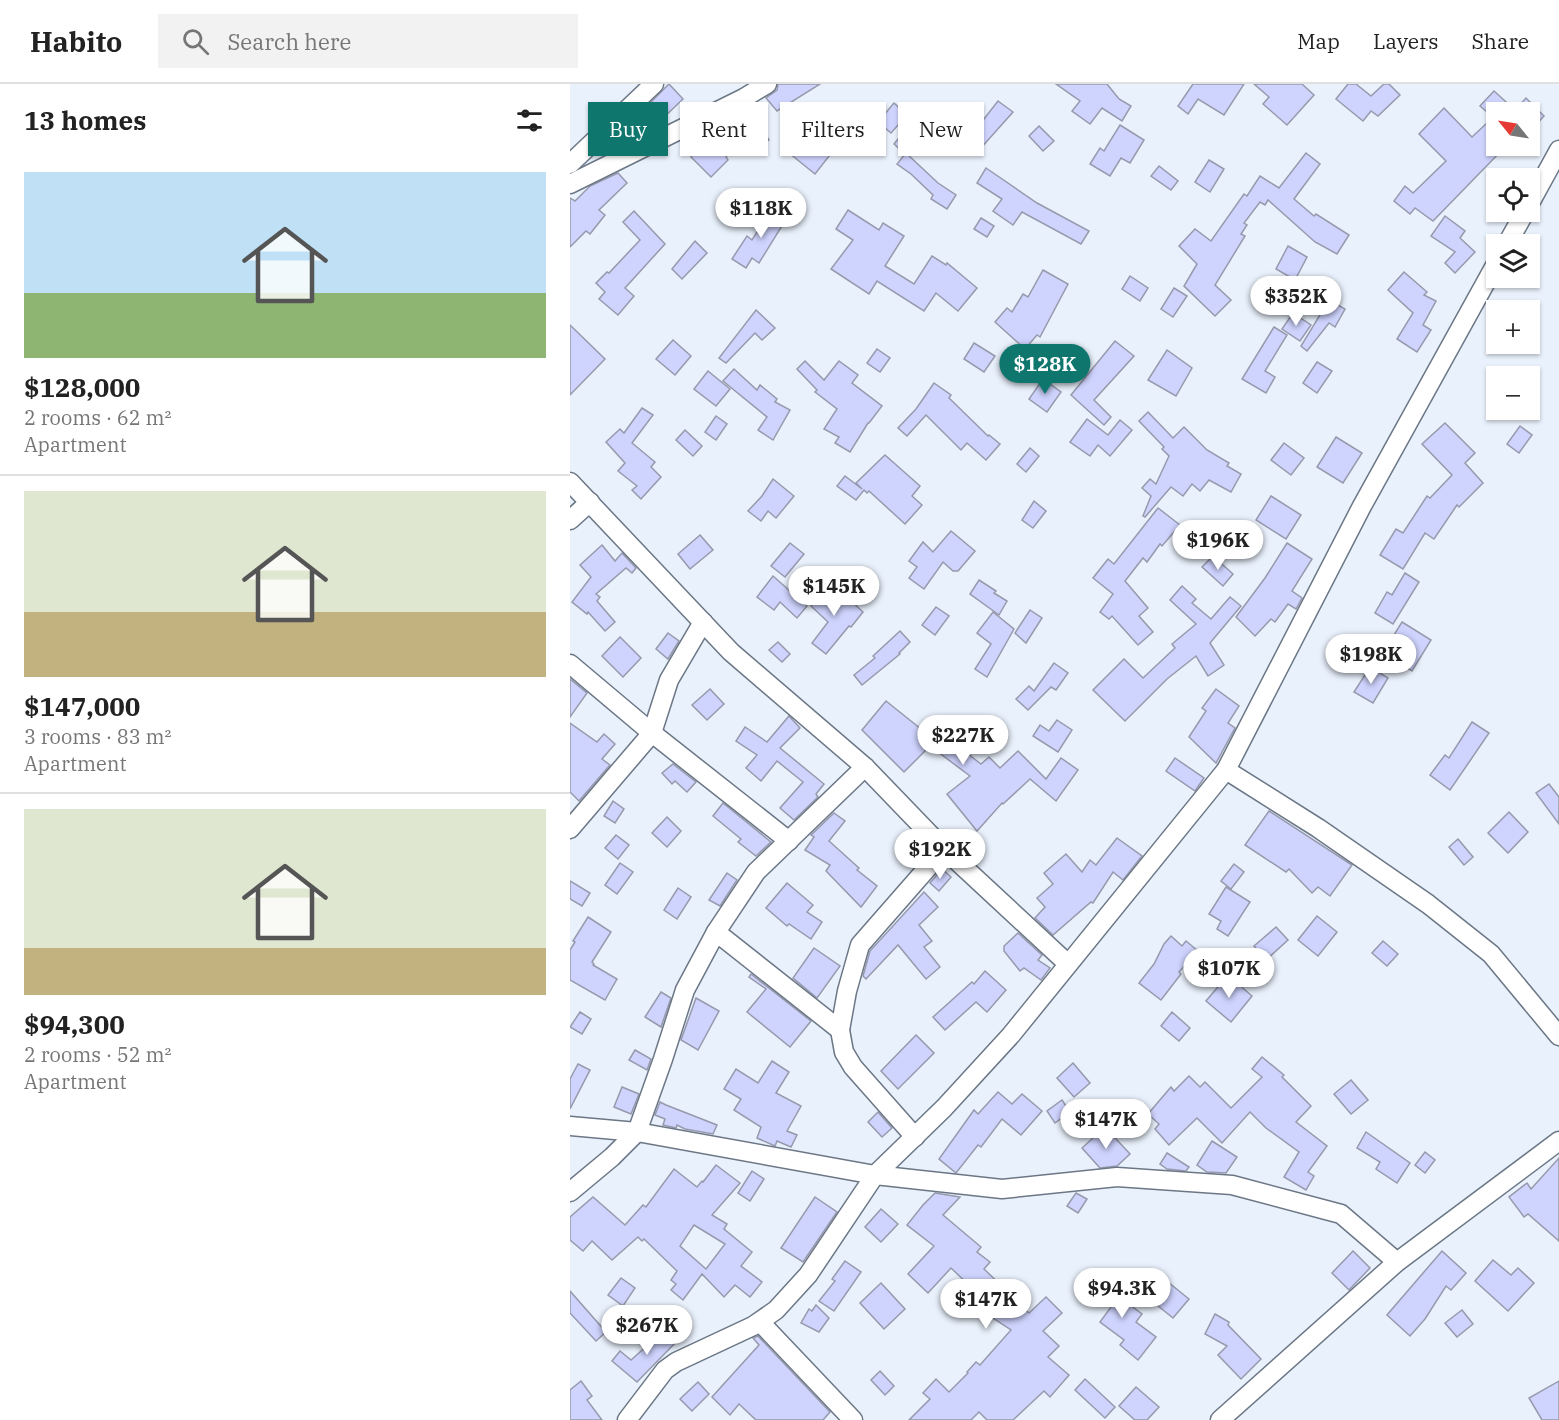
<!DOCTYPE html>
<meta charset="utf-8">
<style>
body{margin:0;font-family:"IBM Plex Serif",serif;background:#f2f2f2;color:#222;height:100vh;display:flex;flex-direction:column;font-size:22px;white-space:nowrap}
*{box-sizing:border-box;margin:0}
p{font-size:20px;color:#767676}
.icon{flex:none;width:33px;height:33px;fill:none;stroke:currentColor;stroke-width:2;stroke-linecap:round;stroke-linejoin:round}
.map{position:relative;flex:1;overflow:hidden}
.panel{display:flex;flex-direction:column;background:#fff;width:570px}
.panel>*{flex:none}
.top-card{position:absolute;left:18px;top:18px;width:570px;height:54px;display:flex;gap:12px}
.needle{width:39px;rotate:300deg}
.buttons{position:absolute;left:916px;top:18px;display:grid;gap:12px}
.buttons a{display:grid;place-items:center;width:54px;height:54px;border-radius:0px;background:#fff;box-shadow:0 2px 4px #0004;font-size:30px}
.price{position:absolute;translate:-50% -51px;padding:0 14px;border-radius:21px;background:#fff;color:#222;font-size:20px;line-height:39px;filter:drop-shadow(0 2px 3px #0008)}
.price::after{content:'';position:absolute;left:50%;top:36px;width:18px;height:14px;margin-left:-9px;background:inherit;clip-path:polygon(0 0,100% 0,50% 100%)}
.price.selected{background:#0f766e;color:#fff}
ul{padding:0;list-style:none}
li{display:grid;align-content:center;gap:12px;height:318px;padding:0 24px}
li+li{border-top:2px solid #e0e0e0}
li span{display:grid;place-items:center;height:186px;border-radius:0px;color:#555}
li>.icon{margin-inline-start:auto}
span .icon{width:108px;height:108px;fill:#fffc;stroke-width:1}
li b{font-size:26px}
h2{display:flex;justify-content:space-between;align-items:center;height:72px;padding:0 24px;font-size:26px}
.pill{padding:0 21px;border-radius:0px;background:#fff;box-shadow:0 2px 4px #0004;font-size:21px;line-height:54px}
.pill.selected{background:#0f766e;color:#fff}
header{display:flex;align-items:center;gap:36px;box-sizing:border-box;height:84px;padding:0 30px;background:#fff;border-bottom:2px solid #e0e0e0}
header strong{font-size:28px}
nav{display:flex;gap:33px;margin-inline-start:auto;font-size:21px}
.search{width:420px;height:54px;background:#f2f2f2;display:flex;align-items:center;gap:15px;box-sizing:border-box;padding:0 21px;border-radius:0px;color:#767676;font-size:22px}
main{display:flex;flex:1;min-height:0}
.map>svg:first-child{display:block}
.building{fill:#cfd4fe;stroke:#9799ac;stroke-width:1.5;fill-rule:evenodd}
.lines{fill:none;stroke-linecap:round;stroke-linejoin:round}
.minor-casing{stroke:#6b7786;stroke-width:21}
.minor{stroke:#fff;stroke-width:18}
</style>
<header>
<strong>Habito</strong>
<div class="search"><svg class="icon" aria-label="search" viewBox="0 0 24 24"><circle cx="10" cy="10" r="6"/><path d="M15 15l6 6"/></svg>Search here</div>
<nav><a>Map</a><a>Layers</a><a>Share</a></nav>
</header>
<main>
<section class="panel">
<h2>13 homes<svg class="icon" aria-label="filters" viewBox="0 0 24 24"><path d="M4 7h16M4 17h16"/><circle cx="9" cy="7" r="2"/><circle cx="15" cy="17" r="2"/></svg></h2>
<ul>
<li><span style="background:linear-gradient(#bfe0f5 65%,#8fb573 0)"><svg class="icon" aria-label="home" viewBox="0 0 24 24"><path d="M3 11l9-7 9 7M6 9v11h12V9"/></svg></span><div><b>$128,000</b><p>2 rooms · 62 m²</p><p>Apartment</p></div></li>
<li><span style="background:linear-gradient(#dfe7d0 65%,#c2b280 0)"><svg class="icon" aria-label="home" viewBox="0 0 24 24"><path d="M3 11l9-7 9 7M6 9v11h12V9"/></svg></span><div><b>$147,000</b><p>3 rooms · 83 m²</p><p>Apartment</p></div></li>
<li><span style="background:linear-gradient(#dfe7d0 75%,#c2b280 0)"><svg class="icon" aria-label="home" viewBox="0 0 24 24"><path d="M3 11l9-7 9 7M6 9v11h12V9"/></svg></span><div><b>$94,300</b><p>2 rooms · 52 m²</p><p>Apartment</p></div></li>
</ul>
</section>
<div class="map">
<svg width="989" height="1336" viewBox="0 0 989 1336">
<rect width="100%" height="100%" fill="#e9f1fc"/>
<!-- building -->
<g class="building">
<polygon points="99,0 113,15 90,37 76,23"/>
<polygon points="208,0 250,0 207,27 196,14 207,6"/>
<polygon points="486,0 537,0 549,15 561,22 552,37 532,24 520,40 502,27 510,17"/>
<polygon points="623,0 674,0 654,31 628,15 618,30 608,22"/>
<polygon points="684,0 732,0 744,11 717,41 693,20 699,13"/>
<polygon points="778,0 786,0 801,12 814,0 819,0 830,11 808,32 801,27 793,37 766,15"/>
<polygon points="924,7 945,26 956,14 974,32 960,47 960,28 917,28 910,22"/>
<polygon points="428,17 443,28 410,65 396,53 408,38 410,40"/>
<polygon points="324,19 337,31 321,49 308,38"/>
<polygon points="874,24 902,53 917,39 927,50 927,62 936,62 863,137 845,124 840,130 824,117 835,102 843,109 876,77 849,50"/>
<polygon points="188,37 199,56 183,66 177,55 156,73 158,76 141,93 121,73 138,55 142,59 165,40 173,48 171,46"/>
<polygon points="550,41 574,56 560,79 551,74 540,92 520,80 530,64 534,67"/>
<polygon points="469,42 484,57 473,67 459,52"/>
<polygon points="228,50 243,65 247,61 260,71 245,90 214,65"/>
<polygon points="332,50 344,60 335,70 324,60"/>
<polygon points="336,69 368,99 386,111 377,125 361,115 363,111 341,90 327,80"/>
<polygon points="736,69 750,80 724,115 744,132 746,130 779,151 767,170 745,158 698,116 695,121 690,118 674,139 677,141 671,150 675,152 645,201 661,216 645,232 614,202 627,180 609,162 625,145 641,157 674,110 677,112 690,92 709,104"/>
<polygon points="639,76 654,85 640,108 625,98"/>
<polygon points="589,82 608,97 601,106 581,92"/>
<polygon points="416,84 467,119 519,147 511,160 452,128 443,141 423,127 432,115 407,99"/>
<polygon points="48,89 57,99 29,126 35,131 20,150 16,147 0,163 0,114 5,117 20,102"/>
<polygon points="203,123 218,132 189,179 182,174 176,184 162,175 177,152 182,156"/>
<polygon points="278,126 309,146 313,139 334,152 315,182 344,200 362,172 376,181 377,179 407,204 388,227 366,209 354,227 307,197 299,210 261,185 283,156 266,145"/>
<polygon points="64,127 95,160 55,204 64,212 48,231 29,215 35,208 26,199 37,188 39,189 70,156 53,138"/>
<polygon points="875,132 895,147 890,154 905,168 885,189 875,179 885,168 861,152"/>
<polygon points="411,134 424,142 417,153 404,145"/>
<polygon points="125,157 137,169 112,195 102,185"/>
<polygon points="718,162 737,173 725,196 706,185"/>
<polygon points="473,186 498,200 470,253 467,251 455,265 425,238 437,224 442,228 453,210 458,213"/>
<polygon points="834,188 857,208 854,211 866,217 853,241 861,246 847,268 827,255 843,229 818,206"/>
<polygon points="560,192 578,204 570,217 552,205"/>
<polygon points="604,204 617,212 603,233 591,225"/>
<polygon points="759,216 775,225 765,243 759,239 737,267 731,262"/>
<polygon points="186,226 205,244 192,256 185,249 156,279 149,274"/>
<polygon points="723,229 741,241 730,257 712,245"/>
<polygon points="0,241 35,275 0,311"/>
<polygon points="704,243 717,251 695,287 705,293 696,309 672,295"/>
<polygon points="103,256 121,272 105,291 86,275"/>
<polygon points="545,257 564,272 524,316 541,333 534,341 501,311"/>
<polygon points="404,259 425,272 414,288 394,275"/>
<polygon points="488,263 499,273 484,290 473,281"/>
<polygon points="307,265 320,274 310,288 297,279"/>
<polygon points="597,266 622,284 606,312 578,296"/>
<polygon points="235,277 254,296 269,277 288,291 282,299 312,322 299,339 298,339 280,368 265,359 269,353 254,345 267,325 245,308 247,306 227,285"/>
<polygon points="747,278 762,287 747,309 733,299"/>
<polygon points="164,285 187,306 190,301 207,315 205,318 220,326 203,356 188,346 197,333 153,297"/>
<polygon points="138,287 160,305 146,322 124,305"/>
<polygon points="473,295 491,308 477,328 459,315"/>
<polygon points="364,299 381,311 379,314 418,352 419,351 430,360 416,376 397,359 391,366 356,331 337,352 328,344 346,325"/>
<polygon points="72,324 83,331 62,359 85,378 81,383 91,393 71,415 62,406 67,402 48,387 55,379 36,358 50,345 54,349"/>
<polygon points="578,328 603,354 614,343 637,366 659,379 657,382 671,390 661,408 639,396 630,407 622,400 613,412 601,403 575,433 573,432 581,412 572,404 580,395 586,400 599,372 592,365 594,363 569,337"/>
<polygon points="146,332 157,340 146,356 135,348"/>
<polygon points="517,335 538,351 550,336 562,346 540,372 528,361 520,372 500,358"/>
<polygon points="875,339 905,369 895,379 913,399 889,423 887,421 864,455 855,449 833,485 810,471 826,445 833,449 857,412 860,414 882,391 852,360"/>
<polygon points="950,342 962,351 949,369 937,360"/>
<polygon points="115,346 132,362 123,372 106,356"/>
<polygon points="766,353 792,369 773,399 747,383"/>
<polygon points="714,359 734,374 721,391 701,376"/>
<polygon points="460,364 469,372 456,388 447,380"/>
<polygon points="315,371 350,402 342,412 352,421 335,440 299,407 297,409 294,406 286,416 267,402 275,392 292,405 286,399"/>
<polygon points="203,395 224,412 206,434 198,427 191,437 178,427 192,412"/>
<polygon points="701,412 731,431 716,455 686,436"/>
<polygon points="464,417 476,427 463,444 452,436"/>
<polygon points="588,424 610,441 592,462 590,460 577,478 573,474 555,497 578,524 569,532 583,548 568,561 542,532 539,535 530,528 543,510 523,494 538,475 544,480"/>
<polygon points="381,447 405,467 388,487 383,487 373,478 354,505 339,494 347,483 339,477 353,458 363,468"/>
<polygon points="130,451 143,466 120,485 108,470"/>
<polygon points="220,459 234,470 215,493 201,482"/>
<polygon points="717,459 742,475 722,507 732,514 726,525 718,520 705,538 701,535 685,552 666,533 695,494"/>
<polygon points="32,461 45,477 52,469 66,484 62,489 56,484 26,510 30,513 27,517 45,538 35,547 18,528 17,530 2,518 21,493 10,481"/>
<polygon points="643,472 663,490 653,502 632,483"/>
<polygon points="835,489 849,498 823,540 805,529 817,508 822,511"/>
<polygon points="203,492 237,522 227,534 210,518 204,526 187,513"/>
<polygon points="409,496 426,507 424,509 437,517 429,531 400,510"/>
<polygon points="262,499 293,528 281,543 279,542 256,570 242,559 258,538 241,522"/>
<polygon points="612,502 626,515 622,519 641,535 660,513 671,522 640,559 654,581 638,592 626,572 597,595 555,637 523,606 554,575 573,594 605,564 602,560 626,540 600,516"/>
<polygon points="366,523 379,532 365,551 352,541"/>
<polygon points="460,526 472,534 456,559 445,549"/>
<polygon points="423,528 444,545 417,593 405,585 421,560 407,549"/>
<polygon points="832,538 861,556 842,587 822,575 829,565 819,559"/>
<polygon points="330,547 340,558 329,569 330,570 292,601 284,591 305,574 303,572"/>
<polygon points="98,549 109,557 98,575 86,565"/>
<polygon points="50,553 71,574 53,593 32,572"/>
<polygon points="208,558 220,570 212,578 199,566"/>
<polygon points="484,579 498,589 486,606 481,603 458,626 446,615 459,602 464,607"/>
<polygon points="800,583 818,594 803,619 784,608"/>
<polygon points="0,595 17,609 0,633"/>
<polygon points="140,605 154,620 137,636 122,621"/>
<polygon points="646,605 669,622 658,639 665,644 646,679 619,653 636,627 632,624"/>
<polygon points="316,617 356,649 362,642 411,680 419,673 430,684 448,667 476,695 491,674 508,686 486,717 460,695 433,720 432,719 407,747 377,710 400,692 360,662 334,688 292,646"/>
<polygon points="219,632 230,644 210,664 254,700 246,710 248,713 224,736 210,724 233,698 207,677 191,697 176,684 187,671 166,657 175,643 197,658"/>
<polygon points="487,636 502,646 488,668 463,652 470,641 479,647"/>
<polygon points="902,638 919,649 880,706 860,691 875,671 879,674"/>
<polygon points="0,639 27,658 34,650 45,660 32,675 40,681 9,717 0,708"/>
<polygon points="605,674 634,694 625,707 596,687"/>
<polygon points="103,680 126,698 117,708 105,697 102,700 92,689"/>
<polygon points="979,700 989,713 989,740 966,709"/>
<polygon points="43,717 54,725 45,739 34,732"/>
<polygon points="153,719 201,758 186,772 168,758 171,755 143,732"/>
<polygon points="699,727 782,781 760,812 748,803 742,809 719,785 716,788 675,761"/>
<polygon points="939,728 958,748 938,769 918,749"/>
<polygon points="264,729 275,737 259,757 289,784 287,786 307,802 291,823 256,787 260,781 235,766 244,753 241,751"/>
<polygon points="97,733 111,747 97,763 82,749"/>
<polygon points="46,751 59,761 48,775 35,764"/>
<polygon points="547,754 572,772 553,796 543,788 523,819 521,818 483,851 465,834 475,823 467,814 483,800 474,789 496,770 512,788 520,776 526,781"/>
<polygon points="888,755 903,773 894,781 879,763"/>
<polygon points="50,779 63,788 47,810 35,801"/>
<polygon points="664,780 674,788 661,805 651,797"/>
<polygon points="372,785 381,793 369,807 360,799"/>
<polygon points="157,789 167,796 150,822 139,816"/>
<polygon points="0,797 20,809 12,822 0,815"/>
<polygon points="217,799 243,821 237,828 252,838 241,855 219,840 217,842 196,824"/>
<polygon points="656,803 680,818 658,852 647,845 651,837 639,830"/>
<polygon points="108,804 121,813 107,835 94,826"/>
<polygon points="354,808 368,823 349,841 362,857 354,863 370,883 356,895 328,861 296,895 293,892 300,867"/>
<polygon points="747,832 767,848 748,872 728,856"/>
<polygon points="18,833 41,848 22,878 24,880 23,881 47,895 35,916 0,896 0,866 5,858 3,857"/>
<polygon points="706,843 718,856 696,876 684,862"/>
<polygon points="448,849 472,871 468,876 480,884 471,896 454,884 450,887 434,867 434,862"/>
<polygon points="601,852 612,862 616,857 628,867 609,888 611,890 591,916 569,899 584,880 594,860"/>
<polygon points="813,857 828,870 817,882 802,869"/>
<polygon points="244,864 270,882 247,914 223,894"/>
<polygon points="415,887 436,906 417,928 406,918 375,946 363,933 402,898 404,900"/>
<polygon points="181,890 241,937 220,963 177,928 196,905 179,893"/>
<polygon points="658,891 682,912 661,938 636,917"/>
<polygon points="91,908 101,914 91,943 75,933"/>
<polygon points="126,914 149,927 128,966 111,956"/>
<polygon points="10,928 21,935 12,950 0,943"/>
<polygon points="602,928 620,944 609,957 591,942"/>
<polygon points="346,951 364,969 328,1005 311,987"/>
<polygon points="65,966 81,975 77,986 59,976"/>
<polygon points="692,973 714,991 712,993 741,1022 726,1038 757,1062 738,1088 744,1092 736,1106 714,1093 729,1068 696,1044 680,1028 652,1059 627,1034 599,1061 585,1045 589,1040 578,1030 601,1003 604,1007 619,992 630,1003 635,998 661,1024 692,993 682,985"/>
<polygon points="202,977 219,988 206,1009 231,1022 217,1047 227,1051 221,1063 207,1057 205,1062 187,1054 191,1043 164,1026 171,1015 154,1005 166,985 188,999"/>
<polygon points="503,979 520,999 504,1013 487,994"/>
<polygon points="8,980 20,986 0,1025 0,995"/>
<polygon points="781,996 798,1016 781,1030 764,1010"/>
<polygon points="52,1003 69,1010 61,1030 44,1023"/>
<polygon points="428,1008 442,1020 452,1010 472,1027 451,1051 432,1035 411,1063 408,1061 386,1089 369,1075 404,1026 408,1030"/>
<polygon points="492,1016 500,1028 485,1039 477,1027"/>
<polygon points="90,1018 96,1021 147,1041 143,1050 115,1045 107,1041 106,1044 93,1041 95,1035 85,1031"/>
<polygon points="308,1028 322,1044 312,1053 298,1038"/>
<polygon points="535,1043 560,1070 547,1082 530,1084 512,1064"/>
<polygon points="796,1048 840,1079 827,1099 806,1085 810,1078 787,1064"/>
<polygon points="642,1057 667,1073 656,1089 637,1088 627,1081"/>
<polygon points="855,1068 865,1076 855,1089 845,1081"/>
<polygon points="597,1069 619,1083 616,1087 597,1085 590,1080"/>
<polygon points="989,1074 989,1157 958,1130 954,1133 939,1113 957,1099 961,1105"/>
<path d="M146,1081L170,1099L142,1131L157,1140L154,1145L182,1168L171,1182L192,1198L180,1213L165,1201L154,1213L132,1190L113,1216L101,1206L106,1200L101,1196L107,1187L74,1155L72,1157L68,1153L42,1176L22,1157L13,1167L0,1156V1133L23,1113L55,1141L73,1121L76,1123L104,1085L127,1103L132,1097L133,1098ZM124,1141L155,1160L136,1185L110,1162Z"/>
<polygon points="182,1087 194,1095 180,1117 168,1109"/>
<polygon points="365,1109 390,1113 373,1131 411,1163 407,1168 420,1178 414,1185 437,1207 435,1209 459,1229 476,1213 492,1229 473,1247 489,1262 478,1273 499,1291 480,1313 474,1307 443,1336 417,1336 409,1328 401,1336 339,1336 360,1315 353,1309 366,1295 379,1308 398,1289 397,1288 406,1278 410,1281 441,1246 420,1232 424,1225 381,1184 358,1209 338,1190 364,1162 337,1141 353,1121"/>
<polygon points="506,1109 517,1115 508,1129 497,1122"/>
<polygon points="245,1113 267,1128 233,1178 211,1164"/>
<polygon points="311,1125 328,1140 311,1158 295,1143"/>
<polygon points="783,1167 800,1184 779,1206 762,1189"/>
<polygon points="872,1167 896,1189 881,1206 876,1202 855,1235 840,1252 817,1231"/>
<polygon points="923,1176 941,1191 948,1184 964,1199 938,1227 905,1197"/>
<polygon points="275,1177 291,1188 264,1227 249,1217 265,1197 262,1195"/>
<polygon points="520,1191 572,1230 566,1238 586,1253 568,1276 550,1261 554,1256 530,1238 541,1223 512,1202"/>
<polygon points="51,1194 65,1204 53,1222 38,1211"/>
<polygon points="593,1194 619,1215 603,1234 577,1213"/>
<polygon points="311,1199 335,1225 314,1245 290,1219"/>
<polygon points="0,1207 36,1248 26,1257 0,1229"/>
<polygon points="246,1221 259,1234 249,1248 231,1239 239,1225 242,1227"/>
<polygon points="892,1226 903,1240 887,1253 875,1239"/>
<polygon points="645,1230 659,1238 658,1241 691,1275 671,1295 648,1271 657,1262 635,1250"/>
<polygon points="98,1243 109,1255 67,1298 42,1277 50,1267 61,1276"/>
<polygon points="188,1252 260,1328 253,1336 186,1336 169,1320 160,1331 142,1313 189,1261 183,1254"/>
<polygon points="310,1287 324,1302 315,1311 301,1296"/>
<polygon points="515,1295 545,1323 535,1334 505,1306"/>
<polygon points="11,1297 22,1312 17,1316 32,1336 0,1336 0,1306"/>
<polygon points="989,1297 989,1336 972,1336 959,1314"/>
<polygon points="128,1298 139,1310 122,1327 110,1315"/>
<polygon points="566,1303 589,1323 577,1336 565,1336 549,1322"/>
</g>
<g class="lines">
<defs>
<g id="minor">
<polyline points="0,80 84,0"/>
<polyline points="0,100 174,14 197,0"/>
<polyline points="960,119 989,66"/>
<polyline points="937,160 955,128"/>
<polyline points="0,398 161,568 295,683 374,765 498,880"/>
<polyline points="0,436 20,418"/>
<polyline points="0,580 82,649 219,757"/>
<polyline points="656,686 748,744 858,820 921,870 989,952"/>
<polyline points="0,745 82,649 99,596 133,538"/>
<polyline points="146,848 270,946"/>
<polyline points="0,1042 67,1048 305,1091 432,1105 547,1093 662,1101 771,1130 827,1178"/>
<polyline points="345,1053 283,983 274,968 270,946 277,907 290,861 374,765"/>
<polyline points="0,1108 42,1073 67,1048 93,975 115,906 146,848 186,788 295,683"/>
<polyline points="190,1238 283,1336"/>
<polyline points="57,1336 95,1286 106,1278 183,1242 206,1226 238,1191 305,1091 374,1024 441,951 656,686 792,422 927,178"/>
<polyline points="650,1336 827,1178 989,1057"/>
</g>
</defs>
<!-- minor casing -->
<use href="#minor" class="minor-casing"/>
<!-- minor -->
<use href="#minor" class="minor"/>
</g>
</svg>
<div class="buttons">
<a><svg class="needle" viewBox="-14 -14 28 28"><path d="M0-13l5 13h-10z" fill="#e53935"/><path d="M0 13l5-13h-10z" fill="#767676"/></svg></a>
<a><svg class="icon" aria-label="locate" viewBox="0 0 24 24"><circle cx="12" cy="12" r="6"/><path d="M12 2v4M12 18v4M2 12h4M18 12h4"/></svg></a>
<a><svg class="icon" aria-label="layers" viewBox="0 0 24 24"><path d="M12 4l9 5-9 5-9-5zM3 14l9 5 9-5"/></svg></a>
<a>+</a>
<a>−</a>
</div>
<b class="price" style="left:191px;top:155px">$118K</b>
<b class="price" style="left:726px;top:243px">$352K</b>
<b class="price selected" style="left:475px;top:311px">$128K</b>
<b class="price" style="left:648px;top:487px">$196K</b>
<b class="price" style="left:264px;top:533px">$145K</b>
<b class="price" style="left:801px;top:601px">$198K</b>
<b class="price" style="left:393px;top:682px">$227K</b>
<b class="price" style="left:370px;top:796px">$192K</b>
<b class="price" style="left:659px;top:915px">$107K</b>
<b class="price" style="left:536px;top:1066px">$147K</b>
<b class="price" style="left:552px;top:1235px">$94.3K</b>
<b class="price" style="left:416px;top:1246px">$147K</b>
<b class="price" style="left:77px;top:1272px">$267K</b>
<div class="top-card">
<a class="pill selected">Buy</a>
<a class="pill">Rent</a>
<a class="pill">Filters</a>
<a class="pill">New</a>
</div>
</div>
</main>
